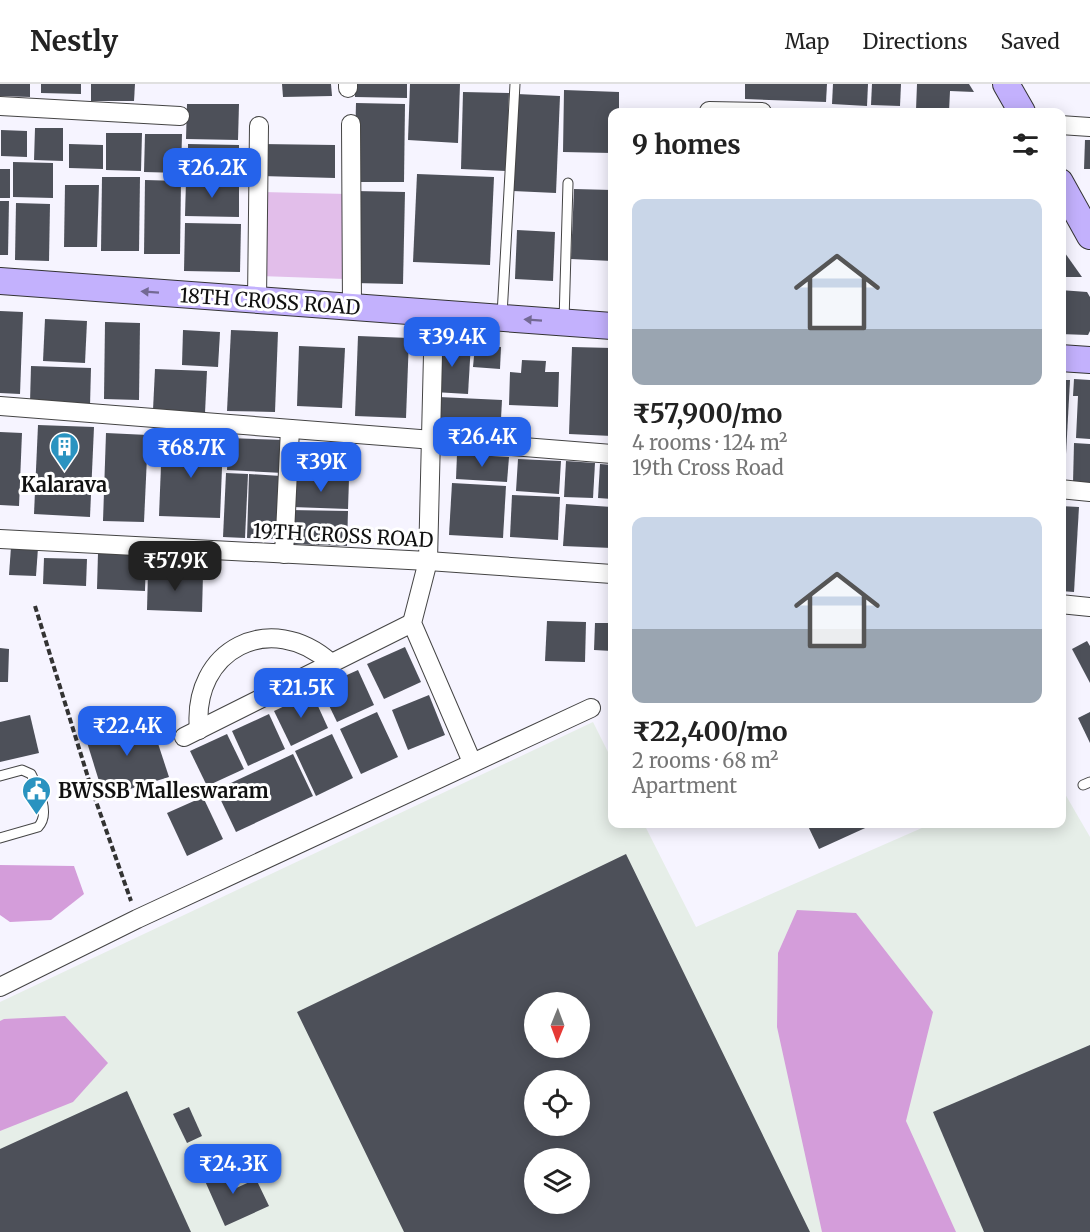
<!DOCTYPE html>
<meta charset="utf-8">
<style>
body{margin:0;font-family:Merriweather,serif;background:#f2f2f2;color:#222;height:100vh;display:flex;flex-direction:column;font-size:22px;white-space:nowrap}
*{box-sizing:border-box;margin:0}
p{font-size:20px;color:#767676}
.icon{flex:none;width:33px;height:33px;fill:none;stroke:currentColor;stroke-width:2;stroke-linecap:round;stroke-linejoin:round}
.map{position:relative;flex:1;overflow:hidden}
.details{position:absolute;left:608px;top:24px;width:458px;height:720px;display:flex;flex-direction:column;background:#fff;border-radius:12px;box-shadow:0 3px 15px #0003}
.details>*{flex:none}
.needle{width:39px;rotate:181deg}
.fabs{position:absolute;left:524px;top:908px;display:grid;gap:12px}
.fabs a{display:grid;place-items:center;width:66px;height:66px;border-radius:50%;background:#fff;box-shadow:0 3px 15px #0003;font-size:30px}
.price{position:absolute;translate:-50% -51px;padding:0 14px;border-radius:12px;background:#2563eb;color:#fff;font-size:20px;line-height:39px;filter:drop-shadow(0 2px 3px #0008)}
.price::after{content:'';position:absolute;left:50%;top:36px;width:18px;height:14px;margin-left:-9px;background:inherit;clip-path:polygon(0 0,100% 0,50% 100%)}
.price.on{background:#222;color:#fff}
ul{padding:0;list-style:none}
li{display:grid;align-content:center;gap:12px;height:318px;padding:0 24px}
li span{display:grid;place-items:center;height:186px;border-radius:12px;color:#555}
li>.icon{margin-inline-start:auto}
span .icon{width:108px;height:108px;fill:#fffc;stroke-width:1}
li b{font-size:26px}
h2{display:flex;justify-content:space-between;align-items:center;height:72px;padding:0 24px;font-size:26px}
header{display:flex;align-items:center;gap:36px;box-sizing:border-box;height:84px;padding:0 30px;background:#fff;border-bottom:2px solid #e0e0e0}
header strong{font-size:28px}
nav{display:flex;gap:33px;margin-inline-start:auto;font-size:21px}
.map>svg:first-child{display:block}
.industrial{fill:#e6eee8;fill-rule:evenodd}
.green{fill:#e2beea}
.forest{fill:#d49dda}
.building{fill:#4d5059;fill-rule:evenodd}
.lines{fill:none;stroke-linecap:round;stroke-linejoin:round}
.service-casing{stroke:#444;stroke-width:11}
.minor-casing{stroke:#444;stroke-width:20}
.secondary-casing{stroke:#333;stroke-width:28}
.path{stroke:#333;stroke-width:4;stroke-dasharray:6 3;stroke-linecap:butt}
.service{stroke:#fff;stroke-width:9}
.minor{stroke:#fff;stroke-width:18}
.secondary{stroke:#c3b1fd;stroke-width:26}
.oneway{fill:#736993}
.labels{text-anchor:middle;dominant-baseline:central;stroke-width:6;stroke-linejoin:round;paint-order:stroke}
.street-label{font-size:20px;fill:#111;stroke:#fff}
.poi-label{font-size:20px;font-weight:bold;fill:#111;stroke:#fff}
</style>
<header>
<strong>Nestly</strong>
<nav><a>Map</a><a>Directions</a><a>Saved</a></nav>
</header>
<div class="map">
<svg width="1090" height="1148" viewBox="0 0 1090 1148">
<rect width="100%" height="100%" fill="#f6f4ff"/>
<!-- industrial -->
<path class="industrial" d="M593,638L612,676V740H644L696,843L931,740H1060L1061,703L1090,753V1148H0V918ZM534,918H579V963H534ZM534,996H579V1041H534ZM534,1074H579V1119H534Z"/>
<!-- green -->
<polygon class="green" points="262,108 348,110 345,195 260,192"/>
<!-- forest -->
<g class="forest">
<polygon points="0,781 74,782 84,810 51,836 10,838 0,831"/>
<polygon points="797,826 856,829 933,928 906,1037 956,1148 822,1148 777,943 778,869"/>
<polygon points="65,932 108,979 73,1018 0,1047 0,937 4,935"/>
</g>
<!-- building -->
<g class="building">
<polygon points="0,0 30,0 30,13 0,12"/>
<polygon points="41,0 81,0 81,10 41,9"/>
<polygon points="91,0 135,0 134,17 91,17"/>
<polygon points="282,0 331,0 332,12 283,13"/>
<polygon points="355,0 407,0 407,14 355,13"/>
<polygon points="410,0 460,0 458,59 408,56"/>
<polygon points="745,0 827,0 826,18 745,15"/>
<polygon points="833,0 868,0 867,22 832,20"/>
<polygon points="872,0 901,0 900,22 871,21"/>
<polygon points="917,0 969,0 974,8 950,7 949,28 916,26"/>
<polygon points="564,6 619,8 619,28 612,28 612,69 563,68"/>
<polygon points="463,8 509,9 506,87 461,85"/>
<polygon points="517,10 560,12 556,109 513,107"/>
<polygon points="356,19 405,20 404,98 354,98"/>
<polygon points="187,20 239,20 238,56 186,55"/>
<polygon points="35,44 63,44 63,77 34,76"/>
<polygon points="1,46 27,47 27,73 1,72"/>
<polygon points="106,49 142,49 141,87 106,86"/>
<polygon points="145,50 182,50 181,89 144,88"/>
<polygon points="1085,56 1090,56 1090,85 1084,85"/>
<polygon points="69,60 103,61 103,85 69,84"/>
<polygon points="188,60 239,61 239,92 188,91"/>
<polygon points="261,60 335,61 335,94 261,92"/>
<polygon points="13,78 53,79 53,114 13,113"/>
<rect x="0" y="85" width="10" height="29"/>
<polygon points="417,90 494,93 490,181 413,178"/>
<polygon points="102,93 140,93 139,167 101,167"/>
<polygon points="145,96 181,97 180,170 144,170"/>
<polygon points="186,97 239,98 239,133 185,132"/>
<polygon points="65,101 99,101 97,163 64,163"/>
<polygon points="574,105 612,106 612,177 571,175"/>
<polygon points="355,107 405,108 403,200 353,199"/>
<polygon points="0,117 9,117 8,171 0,171"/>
<polygon points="16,119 50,120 49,177 15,176"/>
<polygon points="185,139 241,140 240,188 184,187"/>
<polygon points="517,146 555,148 553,197 515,195"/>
<polygon points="1060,162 1082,193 1060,193"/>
<polygon points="1060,206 1087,208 1090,213 1090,247 1088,251 1060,250"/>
<polygon points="0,227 23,228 20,310 0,309"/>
<polygon points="45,235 87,237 85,279 43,277"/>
<polygon points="105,238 140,239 139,316 104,315"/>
<polygon points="183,246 220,248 218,283 182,281"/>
<polygon points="231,246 278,248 275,328 227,327"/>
<polygon points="358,252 409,254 406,334 355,332"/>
<polygon points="437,257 471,259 468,310 434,308"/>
<polygon points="475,261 501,263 500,285 473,283"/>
<polygon points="299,262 345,264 342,324 297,322"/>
<polygon points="572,263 612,264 612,352 569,350"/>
<polygon points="522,276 546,277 545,288 559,288 558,323 509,321 510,288 521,289"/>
<polygon points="31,282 91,284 90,322 30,319"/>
<polygon points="155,285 207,287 205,329 153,326"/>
<polygon points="1074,295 1090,296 1090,355 1076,354 1078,312 1073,312"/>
<polygon points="1060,296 1070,296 1065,389 1060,389"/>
<polygon points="439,313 502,316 500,354 437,351"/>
<polygon points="38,341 94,343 90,433 34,430"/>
<polygon points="0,348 22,349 19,422 0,421"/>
<polygon points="106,349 148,351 144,438 103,437"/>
<polygon points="228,354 284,356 283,389 227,386"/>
<polygon points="162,356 223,359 220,434 159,432"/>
<polygon points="295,358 350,359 349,391 294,390"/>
<polygon points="1074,359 1090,360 1090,399 1073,399"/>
<polygon points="457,370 509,373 507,398 456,395"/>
<polygon points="518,375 561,377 559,410 516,407"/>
<polygon points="566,377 595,379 593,414 564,413"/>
<polygon points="600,380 612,381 612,415 598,414"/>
<polygon points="226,389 248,390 245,454 223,453"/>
<polygon points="249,390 281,392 278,455 247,454"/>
<polygon points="293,394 349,395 348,425 292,423"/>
<polygon points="452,399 506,402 503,454 449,451"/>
<polygon points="512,411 560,413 558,456 510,453"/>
<polygon points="566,420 612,423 612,464 563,462"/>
<polygon points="1060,422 1079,423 1074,508 1060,507"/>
<polygon points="289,426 348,427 347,462 289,460"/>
<polygon points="11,463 38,464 36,492 9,491"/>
<polygon points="98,469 146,471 145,507 97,505"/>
<polygon points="44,474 87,475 86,502 43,500"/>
<polygon points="148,488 203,490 202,528 147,526"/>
<polygon points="547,537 586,538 585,578 545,577"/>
<polygon points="595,539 612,539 612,567 594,566"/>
<polygon points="1087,557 1090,562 1090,599 1072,565"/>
<polygon points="405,563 421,598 384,615 367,580"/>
<polygon points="0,564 9,565 8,598 0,598"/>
<polygon points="358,586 374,621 337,638 320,603"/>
<polygon points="312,609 328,644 291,662 274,627"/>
<polygon points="429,611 445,651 408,666 392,626"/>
<polygon points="377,628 398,673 361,690 340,645"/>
<polygon points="1090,628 1090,659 1078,634"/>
<polygon points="269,630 285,665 248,682 232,647"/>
<polygon points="30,631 39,669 0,678 0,638"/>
<polygon points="149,632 169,693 104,713 85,652"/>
<polygon points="227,650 244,685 207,702 190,667"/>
<polygon points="332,650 353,694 316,712 295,667"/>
<polygon points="293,670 313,712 236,748 216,706"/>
<polygon points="203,713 223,755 187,772 167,729"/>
<polygon points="807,740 874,740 819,765"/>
<path d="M626,770L810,1148H404L297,928ZM534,918H579V963H534ZM534,996H579V1041H534ZM534,1074H579V1119H534Z"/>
<polygon points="1090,961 1090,1148 984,1148 933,1028"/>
<polygon points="127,1007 191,1148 0,1148 0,1065"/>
<polygon points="189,1023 202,1052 187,1059 173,1030"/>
<polygon points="222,1078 234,1105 256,1095 269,1122 225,1142 201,1088"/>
</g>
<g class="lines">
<defs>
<g id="service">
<polyline points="502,231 515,0"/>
<polyline points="564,237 568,99"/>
<path d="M0,692L22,686L31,690C38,704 51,730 38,743L0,754"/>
<polyline points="1083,701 1090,698"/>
</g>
<g id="minor">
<polyline points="348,4 348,0"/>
<polyline points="0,22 180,32"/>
<polyline points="709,28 709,27 762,28"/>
<polyline points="351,40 352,223"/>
<polyline points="1060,41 1090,43"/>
<polyline points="257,216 259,42"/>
<polyline points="434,229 428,477 412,539 472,678"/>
<polyline points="0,322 612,370"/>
<polyline points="1060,405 1090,408"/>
<polyline points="0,455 428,477 612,490"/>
<polyline points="284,470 290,345"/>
<polyline points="1060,520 1090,523"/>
<path d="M199,646C191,565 271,525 331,579"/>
<polyline points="184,653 412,539"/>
<polyline points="0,903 137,835 591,624"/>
</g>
<g id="secondary">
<polyline points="1006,0 1022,28"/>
<polyline points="1060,98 1090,152"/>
<polyline points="0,197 612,242"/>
<polyline points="1060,274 1090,276"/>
</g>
</defs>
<!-- service casing -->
<use href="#service" class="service-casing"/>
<!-- minor casing -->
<use href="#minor" class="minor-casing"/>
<!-- secondary casing -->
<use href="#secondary" class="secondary-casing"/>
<!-- path -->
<polyline class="path" points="35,522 91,703 131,817"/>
<!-- service -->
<use href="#service" class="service"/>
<!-- minor -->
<use href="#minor" class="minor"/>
<!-- secondary -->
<use href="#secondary" class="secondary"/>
</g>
<!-- one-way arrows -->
<defs><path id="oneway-solid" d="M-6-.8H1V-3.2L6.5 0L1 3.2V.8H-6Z" transform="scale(1.5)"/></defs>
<g class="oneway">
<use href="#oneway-solid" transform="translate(150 208) rotate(-176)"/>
<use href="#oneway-solid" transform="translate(533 236) rotate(-176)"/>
</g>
<!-- icons -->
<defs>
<symbol id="building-pin" viewBox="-11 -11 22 30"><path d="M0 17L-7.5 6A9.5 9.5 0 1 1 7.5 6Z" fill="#2a93c0" stroke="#fff"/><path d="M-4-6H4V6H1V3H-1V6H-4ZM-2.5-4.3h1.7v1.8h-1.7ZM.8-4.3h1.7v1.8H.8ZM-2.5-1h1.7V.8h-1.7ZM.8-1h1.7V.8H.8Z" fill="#fff"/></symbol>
<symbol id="civic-pin" viewBox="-11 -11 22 30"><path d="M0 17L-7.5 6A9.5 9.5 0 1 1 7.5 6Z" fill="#2a93c0" stroke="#fff"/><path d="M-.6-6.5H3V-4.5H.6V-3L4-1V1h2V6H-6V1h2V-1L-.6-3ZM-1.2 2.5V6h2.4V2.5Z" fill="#fff"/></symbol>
</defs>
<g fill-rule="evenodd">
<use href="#building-pin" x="48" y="346" width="33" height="45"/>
<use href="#civic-pin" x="20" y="690" width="33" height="45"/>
</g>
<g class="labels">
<!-- street labels -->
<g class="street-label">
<text transform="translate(270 217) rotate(4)">18TH CROSS ROAD</text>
<text transform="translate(343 451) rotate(3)">19TH CROSS ROAD</text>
</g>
<!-- poi labels -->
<g class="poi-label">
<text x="64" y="400">Kalarava</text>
<text x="58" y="706" text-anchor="start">BWSSB Malleswaram</text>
</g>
</g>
</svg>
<div class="fabs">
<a><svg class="needle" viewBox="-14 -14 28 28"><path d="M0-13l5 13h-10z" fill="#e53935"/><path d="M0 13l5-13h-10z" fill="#767676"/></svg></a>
<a><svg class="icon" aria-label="locate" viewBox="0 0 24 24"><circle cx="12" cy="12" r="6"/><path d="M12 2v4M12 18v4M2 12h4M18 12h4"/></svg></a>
<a><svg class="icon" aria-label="layers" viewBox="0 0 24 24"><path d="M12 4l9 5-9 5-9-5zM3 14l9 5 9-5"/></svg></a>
</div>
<b class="price" style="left:212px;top:115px">₹26.2K</b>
<b class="price" style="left:452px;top:284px">₹39.4K</b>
<b class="price" style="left:482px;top:384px">₹26.4K</b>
<b class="price" style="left:191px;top:395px">₹68.7K</b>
<b class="price" style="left:321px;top:409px">₹39K</b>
<b class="price on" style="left:175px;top:508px">₹57.9K</b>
<b class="price" style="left:301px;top:635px">₹21.5K</b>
<b class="price" style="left:127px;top:673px">₹22.4K</b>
<b class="price" style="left:233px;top:1111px">₹24.3K</b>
<section class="details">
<h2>9 homes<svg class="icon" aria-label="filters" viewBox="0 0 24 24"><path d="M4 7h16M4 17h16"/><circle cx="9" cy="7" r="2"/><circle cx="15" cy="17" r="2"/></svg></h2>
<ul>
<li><span style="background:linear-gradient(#c9d6e8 70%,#9aa5b1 0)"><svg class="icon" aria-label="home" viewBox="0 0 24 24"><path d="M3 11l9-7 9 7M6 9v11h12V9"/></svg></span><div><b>₹57,900/mo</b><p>4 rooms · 124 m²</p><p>19th Cross Road</p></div></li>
<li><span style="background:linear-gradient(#c9d6e8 60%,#9aa5b1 0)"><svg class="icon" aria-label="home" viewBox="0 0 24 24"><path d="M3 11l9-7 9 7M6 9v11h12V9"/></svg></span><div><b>₹22,400/mo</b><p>2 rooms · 68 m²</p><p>Apartment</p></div></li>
</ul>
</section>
</div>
